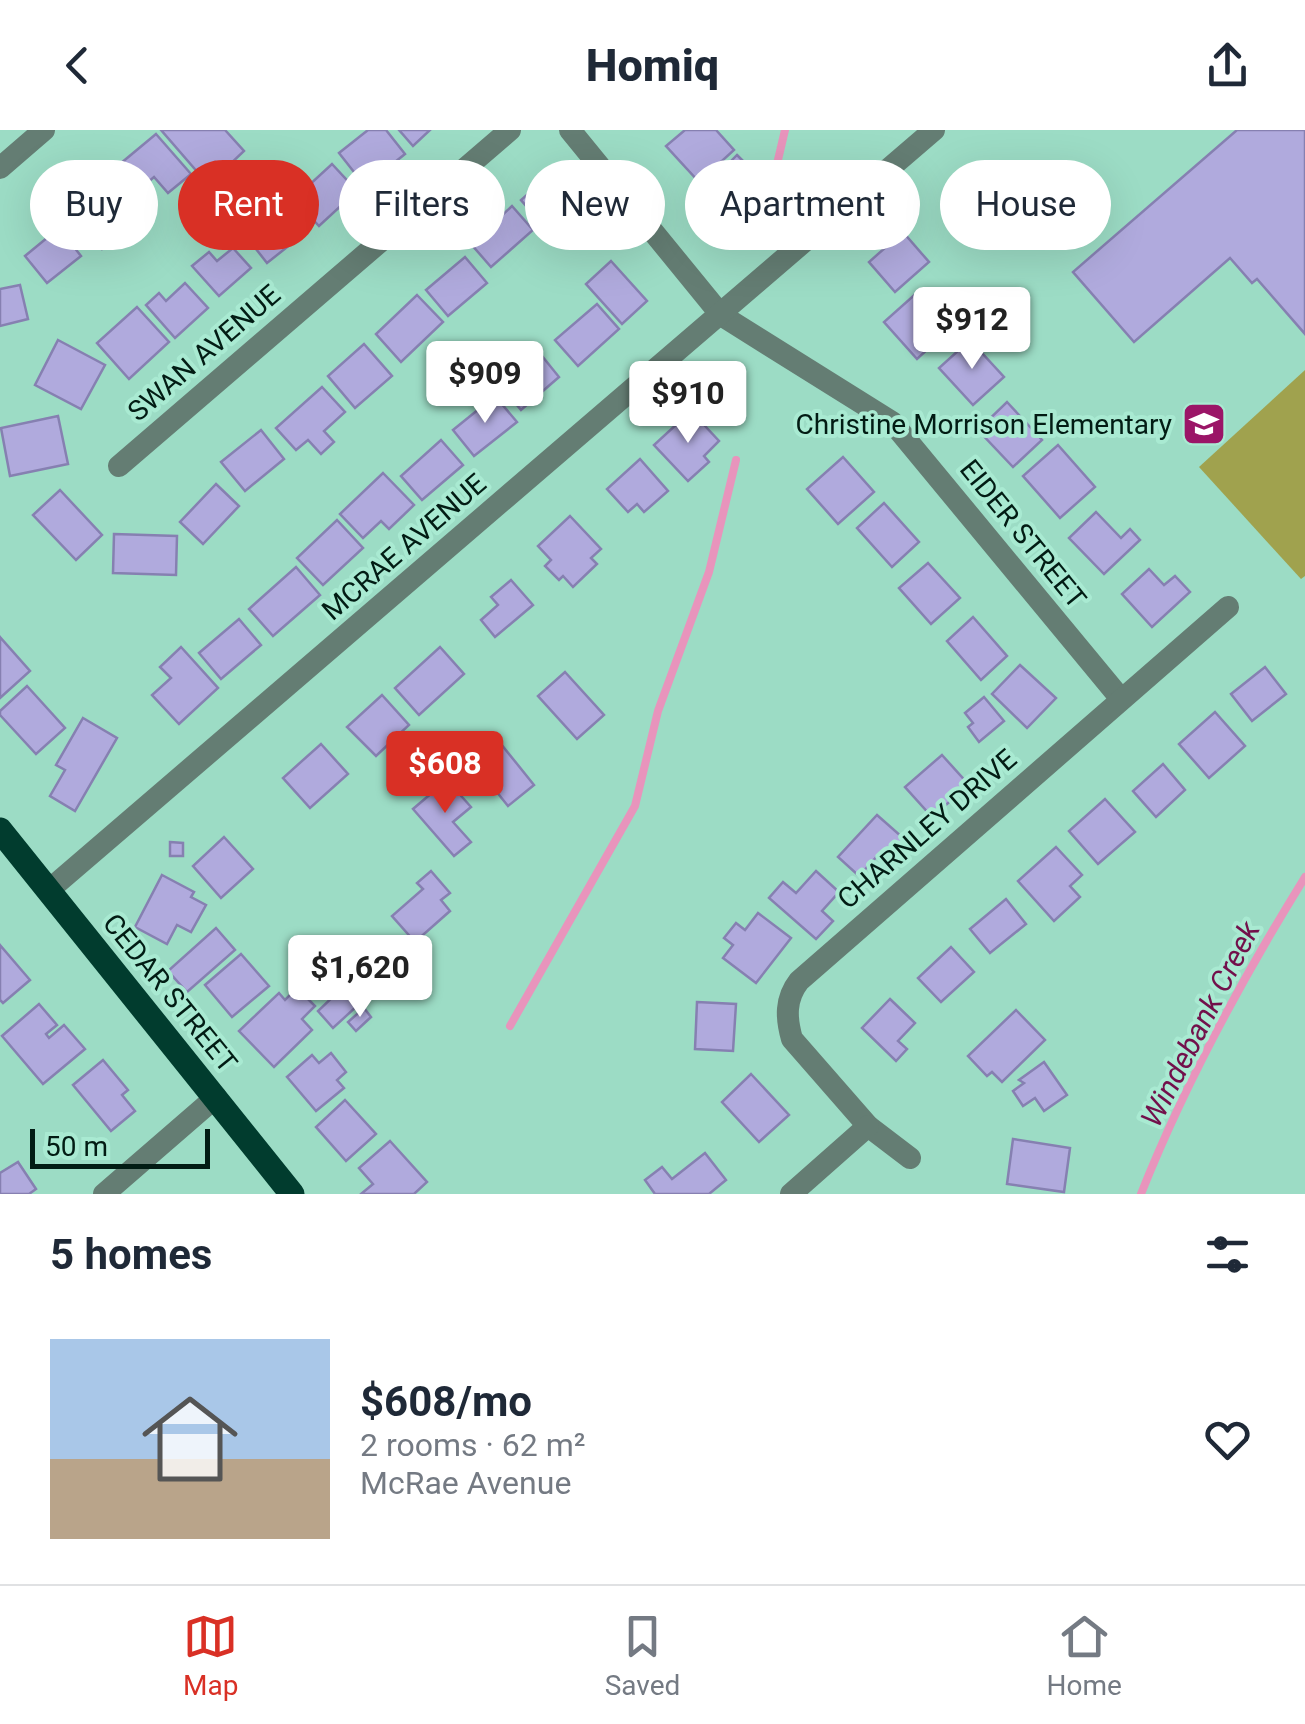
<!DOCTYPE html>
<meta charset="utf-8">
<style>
body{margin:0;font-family:Roboto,sans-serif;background:#f2f2f3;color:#1f2937;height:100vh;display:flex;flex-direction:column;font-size:38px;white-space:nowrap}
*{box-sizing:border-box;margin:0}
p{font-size:32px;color:#747a83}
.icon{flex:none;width:55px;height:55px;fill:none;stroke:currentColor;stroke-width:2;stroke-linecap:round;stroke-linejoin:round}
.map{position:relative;height:1064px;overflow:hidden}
.drawer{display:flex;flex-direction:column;background:#fff;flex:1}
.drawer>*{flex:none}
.hud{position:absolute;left:30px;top:30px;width:1245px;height:90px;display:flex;gap:20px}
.scale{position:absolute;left:30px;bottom:25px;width:180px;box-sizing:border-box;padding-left:10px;border:5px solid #021c14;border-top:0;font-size:28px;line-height:35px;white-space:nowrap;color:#021c14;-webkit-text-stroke:8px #a9ead2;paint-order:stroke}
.price{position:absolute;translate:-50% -85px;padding:0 22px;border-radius:10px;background:#fff;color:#222;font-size:32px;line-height:65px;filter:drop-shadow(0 2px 5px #0008)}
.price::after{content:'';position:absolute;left:50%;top:60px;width:30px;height:22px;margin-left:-15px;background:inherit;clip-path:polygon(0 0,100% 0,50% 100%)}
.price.current{background:#d93025;color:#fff}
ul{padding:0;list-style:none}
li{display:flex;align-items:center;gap:30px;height:250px;padding:0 50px}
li+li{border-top:2px solid #e0e1e3}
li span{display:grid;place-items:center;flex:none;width:280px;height:200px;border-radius:0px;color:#555}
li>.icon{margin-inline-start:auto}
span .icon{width:120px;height:120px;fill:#fffc;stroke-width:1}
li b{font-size:42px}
h2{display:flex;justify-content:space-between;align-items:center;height:120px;padding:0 50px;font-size:42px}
.pill{padding:0 35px;border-radius:45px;background:#fff;box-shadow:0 10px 40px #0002;font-size:35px;line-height:90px}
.pill.current{background:#d93025;color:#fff}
header{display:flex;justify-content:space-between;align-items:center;height:130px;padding:0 50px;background:#fff;font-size:45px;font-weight:800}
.tabs{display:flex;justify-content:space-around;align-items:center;height:140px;border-top:2px solid #e0e1e3;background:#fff;font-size:28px;color:#747a83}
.tabs a{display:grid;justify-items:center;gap:5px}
.tabs .current{color:#d93025}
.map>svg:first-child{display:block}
.green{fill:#a0a24e}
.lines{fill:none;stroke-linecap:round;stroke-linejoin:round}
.stream{stroke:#e894bc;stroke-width:8}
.building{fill:#b0aadd;stroke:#8680b1;stroke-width:2.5}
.minor{stroke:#647d73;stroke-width:22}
.major{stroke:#013c2e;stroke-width:25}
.labels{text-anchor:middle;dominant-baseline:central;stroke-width:8;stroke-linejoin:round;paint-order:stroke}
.street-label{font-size:28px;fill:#021c14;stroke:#a9ead2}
.poi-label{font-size:28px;fill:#021c14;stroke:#a9ead2;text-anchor:end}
.water-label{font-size:30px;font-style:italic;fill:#72104b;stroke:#a9ead2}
</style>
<header><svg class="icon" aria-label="back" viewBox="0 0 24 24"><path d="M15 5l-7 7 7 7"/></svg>Homiq<svg class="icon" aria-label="share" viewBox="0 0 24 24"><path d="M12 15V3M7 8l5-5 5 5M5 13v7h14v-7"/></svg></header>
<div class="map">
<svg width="1305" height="1064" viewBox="0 0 1305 1064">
<rect width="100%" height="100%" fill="#9cdcc5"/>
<!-- green -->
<polygon class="green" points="1305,240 1305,446 1301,449 1199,337"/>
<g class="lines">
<!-- stream -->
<g class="stream">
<polyline points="766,81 785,0"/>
<polyline points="510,896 635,676 658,581 709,442 736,330"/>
<path d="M1141,1064C1185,953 1242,849 1305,747"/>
</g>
</g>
<!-- building -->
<g class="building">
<polygon points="161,0 225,0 244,21 223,41 215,32 200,45"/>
<polygon points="368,0 386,0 405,24 365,56 339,23"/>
<polygon points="399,0 430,0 413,16"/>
<polygon points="685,0 716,0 734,20 699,52 666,16"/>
<polygon points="1237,0 1305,0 1305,204 1257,149 1252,153 1230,128 1134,212 1073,142"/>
<polygon points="156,4 191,44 168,63 154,47 135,63 114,39"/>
<polygon points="737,25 758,46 718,87 697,66"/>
<polygon points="332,34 357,61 319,96 294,69"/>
<polygon points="552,43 586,81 555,109 521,70"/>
<polygon points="124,56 146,83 102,119 80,91"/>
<polygon points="512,76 533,100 491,137 471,114"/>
<polygon points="285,77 306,102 267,133 238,96 253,84 262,95"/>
<polygon points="59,98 81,126 47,153 25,126"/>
<polygon points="903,102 929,132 895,162 869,132"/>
<polygon points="233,118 251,138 219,166 192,136 209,122 217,131"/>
<polygon points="465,127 487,153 448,186 426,160"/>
<polygon points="611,131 647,171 622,194 586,154"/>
<polygon points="185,153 208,178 175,208 146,175 159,163 166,171"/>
<polygon points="20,155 28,189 0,196 0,159"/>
<polygon points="920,160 953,196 917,229 884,192"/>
<polygon points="417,165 443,192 401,232 376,204"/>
<polygon points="597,174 619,199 578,236 555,210"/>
<polygon points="137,177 169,212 129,249 97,213"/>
<polygon points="58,210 105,235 81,279 35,255"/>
<polygon points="970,210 1004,247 973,275 939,238"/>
<polygon points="364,214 392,246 355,278 328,246"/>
<polygon points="538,221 559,247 521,280 492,245 508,231 516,240"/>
<polygon points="322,257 345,282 324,301 334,312 321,324 308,310 296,320 276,298"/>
<polygon points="495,266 517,292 474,326 453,300"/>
<polygon points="1007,272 1042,310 1013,337 978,300"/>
<polygon points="691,281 719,311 704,326 709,332 688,351 654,315"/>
<polygon points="58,286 68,334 10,346 1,298"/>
<polygon points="261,300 284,329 245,361 221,332"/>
<polygon points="441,310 463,335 422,370 401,346"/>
<polygon points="1058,315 1095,357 1060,388 1023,346"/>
<polygon points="843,327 874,362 838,394 807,359"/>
<polygon points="640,329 668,361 644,382 637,374 628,382 607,359"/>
<polygon points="383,343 414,375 389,399 381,391 363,408 340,384"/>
<polygon points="216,354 239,376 203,414 180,392"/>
<polygon points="60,360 102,405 76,430 33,385"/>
<polygon points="884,373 919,412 892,437 857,398"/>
<polygon points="1096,382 1121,408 1130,399 1140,410 1104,444 1069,408"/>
<polygon points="570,386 601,419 591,428 597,434 573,457 563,446 559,450 545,436 551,430 538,416"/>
<polygon points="337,390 363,418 323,455 297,428"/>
<polygon points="114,404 177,406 176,445 113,443"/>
<polygon points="928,433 960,468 931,494 899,458"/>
<polygon points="296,437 320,465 273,506 249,479"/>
<polygon points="1149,439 1164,455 1175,446 1190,462 1152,497 1122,464"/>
<polygon points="511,450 533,475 495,507 481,490 498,475 491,467"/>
<polygon points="973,487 1007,526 981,550 947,511"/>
<polygon points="239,489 261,515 221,549 199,523"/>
<polygon points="0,507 30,541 0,568"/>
<polygon points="181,517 218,558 179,594 152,565 171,548 160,537"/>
<polygon points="440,517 464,544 419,585 395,558"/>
<polygon points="1020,535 1056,568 1027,598 992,564"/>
<polygon points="1265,537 1286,564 1252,591 1231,564"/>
<polygon points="565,542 604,585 577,609 538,566"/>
<polygon points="27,556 65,598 36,624 0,585 0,581"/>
<polygon points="382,565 409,595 376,626 347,597"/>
<polygon points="984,567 1004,591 979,612 968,597 973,593 965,583"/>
<polygon points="1215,582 1245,616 1209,648 1179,614"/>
<polygon points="83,588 117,608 75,681 50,666 65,640 56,635"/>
<polygon points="493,604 534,655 508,676 467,625"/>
<polygon points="321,614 348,644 310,678 283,648"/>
<polygon points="942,625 969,655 932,687 905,657"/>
<polygon points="1163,634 1185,660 1156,687 1133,661"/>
<polygon points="447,650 471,677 453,692 471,712 454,726 413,679"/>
<polygon points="1105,669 1135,702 1098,734 1069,701"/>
<polygon points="877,685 910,714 892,734 880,723 859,746 838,727"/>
<polygon points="224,707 253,739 221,768 193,736"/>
<polygon points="170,712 183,713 183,726 170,726"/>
<polygon points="1056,717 1082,745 1070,756 1080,767 1054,791 1018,751"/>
<polygon points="431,741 450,763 441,770 450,781 415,812 392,786 423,759 417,753"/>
<polygon points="816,741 839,762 822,781 833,791 816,809 769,768 783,752 796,763"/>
<polygon points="162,745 194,762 191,767 206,775 191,802 177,795 167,814 135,797"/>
<polygon points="1006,769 1026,794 990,823 970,799"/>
<polygon points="758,783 791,808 756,853 723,828 733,815 724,808 736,793 745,800"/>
<polygon points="216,798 235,820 187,862 168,841"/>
<polygon points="344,808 374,840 360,853 370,864 333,898 318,881 338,862 314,837"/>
<polygon points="0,815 30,850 3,873 0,870"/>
<polygon points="951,817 974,842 941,872 918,848"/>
<polygon points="241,824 269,856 232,887 205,855"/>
<polygon points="297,858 315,876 302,889 312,900 274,937 239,901 279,863 285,870"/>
<polygon points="890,869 915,893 898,911 907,919 896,931 862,898"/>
<polygon points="697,872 736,874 733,921 695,919"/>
<polygon points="39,874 57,895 46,904 49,908 64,895 85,919 43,954 2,906"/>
<polygon points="364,878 371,887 356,901 348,892"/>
<polygon points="1016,880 1045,910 1002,952 992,942 987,946 968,926"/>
<polygon points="331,923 346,942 337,950 344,958 316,981 287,947 312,925 319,933"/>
<polygon points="103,930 128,960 122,965 135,981 111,1001 73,955"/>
<polygon points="1044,932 1067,965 1044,981 1035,968 1023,976 1013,961 1024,953 1019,950"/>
<polygon points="751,944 789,985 759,1012 722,972"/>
<polygon points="345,970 376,1004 346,1031 316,997"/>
<polygon points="1013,1009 1070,1018 1064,1062 1007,1054"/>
<polygon points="390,1011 427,1052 414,1064 361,1064 373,1054 359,1038"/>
<polygon points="705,1023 726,1050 709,1064 655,1064 645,1050 662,1037 672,1049"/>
<polygon points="18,1032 36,1059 29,1064 0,1064 0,1043"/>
</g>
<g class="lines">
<!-- minor -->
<g class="minor">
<polyline points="570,0 721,185 892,292 1121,569"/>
<polyline points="0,38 44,0"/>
<polyline points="119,336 510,0"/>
<polyline points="49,760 934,0"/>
<path d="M910,1028L868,996L792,909C786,888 785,869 799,851L1228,477"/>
<polyline points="104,1064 216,967"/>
<polyline points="791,1064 868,996"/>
</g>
<!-- major -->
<polyline class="major" points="0,700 292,1064"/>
</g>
<!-- icons -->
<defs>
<symbol id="school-square" viewBox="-11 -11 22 22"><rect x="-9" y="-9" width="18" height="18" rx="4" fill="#9b1567" stroke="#a9ead2"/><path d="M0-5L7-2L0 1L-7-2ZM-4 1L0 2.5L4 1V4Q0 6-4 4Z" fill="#fff"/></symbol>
</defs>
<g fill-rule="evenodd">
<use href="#school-square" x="1179" y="269" width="50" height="50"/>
</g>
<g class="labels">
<!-- street labels -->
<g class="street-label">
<text transform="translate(204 223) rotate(-41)">SWAN AVENUE</text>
<text transform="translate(1023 404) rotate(51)">EIDER STREET</text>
<text transform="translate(404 417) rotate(-41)">MCRAE AVENUE</text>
<text transform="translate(927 699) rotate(-41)">CHARNLEY DRIVE</text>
<text transform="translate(170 863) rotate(51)">CEDAR STREET</text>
</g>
<!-- poi labels -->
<g class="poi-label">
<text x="1172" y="294">Christine Morrison Elementary</text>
</g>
<!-- water labels -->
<g class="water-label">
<text transform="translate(1200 894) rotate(-63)">Windebank Creek</text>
</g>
</g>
</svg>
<div class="scale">50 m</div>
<b class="price" style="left:972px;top:242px">$912</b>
<b class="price" style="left:485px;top:296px">$909</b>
<b class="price" style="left:688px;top:316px">$910</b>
<b class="price current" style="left:445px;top:686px">$608</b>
<b class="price" style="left:360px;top:890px">$1,620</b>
<div class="hud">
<a class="pill">Buy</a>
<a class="pill current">Rent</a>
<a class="pill">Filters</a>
<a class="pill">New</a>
<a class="pill">Apartment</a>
<a class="pill">House</a>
</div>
</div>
<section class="drawer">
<h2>5 homes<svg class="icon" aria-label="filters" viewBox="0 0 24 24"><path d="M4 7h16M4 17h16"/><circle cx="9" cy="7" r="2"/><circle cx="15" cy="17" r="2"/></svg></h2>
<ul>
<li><span style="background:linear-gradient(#a9c7e8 60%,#b9a48a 0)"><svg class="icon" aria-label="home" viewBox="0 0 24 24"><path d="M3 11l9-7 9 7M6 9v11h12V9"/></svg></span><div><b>$608/mo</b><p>2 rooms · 62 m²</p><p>McRae Avenue</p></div><svg class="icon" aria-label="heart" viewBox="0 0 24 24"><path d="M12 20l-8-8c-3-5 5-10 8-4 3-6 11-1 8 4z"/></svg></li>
</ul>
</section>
<nav class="tabs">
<a class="current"><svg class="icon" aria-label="map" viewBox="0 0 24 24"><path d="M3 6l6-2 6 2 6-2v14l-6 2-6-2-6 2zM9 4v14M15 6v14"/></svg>Map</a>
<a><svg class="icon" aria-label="saved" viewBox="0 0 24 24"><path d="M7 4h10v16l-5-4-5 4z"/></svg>Saved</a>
<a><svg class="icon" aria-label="home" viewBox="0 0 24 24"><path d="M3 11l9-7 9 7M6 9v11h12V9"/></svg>Home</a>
</nav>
